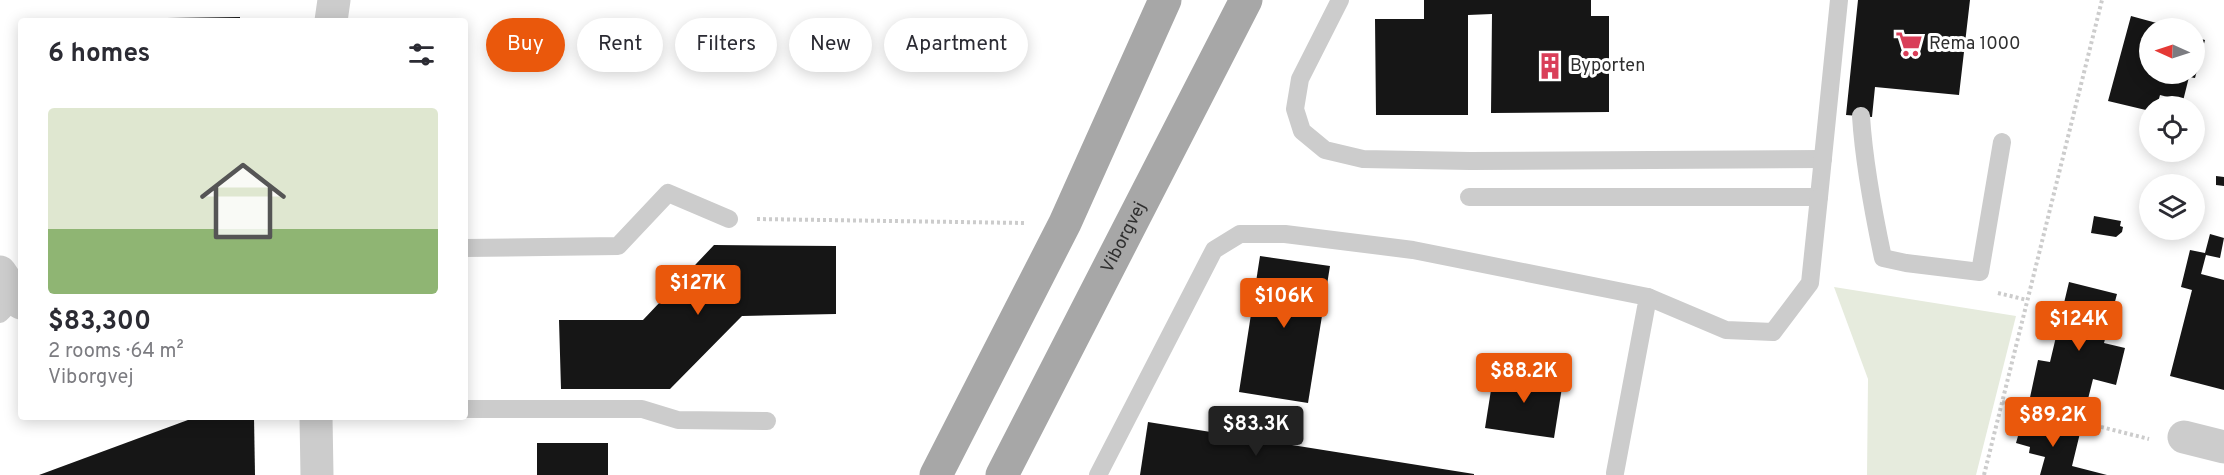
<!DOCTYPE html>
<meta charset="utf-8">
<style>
body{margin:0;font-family:Overpass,sans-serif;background:#f7f7f7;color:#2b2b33;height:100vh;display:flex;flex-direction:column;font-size:22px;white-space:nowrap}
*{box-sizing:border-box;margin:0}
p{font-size:20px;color:#7c7c81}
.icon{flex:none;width:33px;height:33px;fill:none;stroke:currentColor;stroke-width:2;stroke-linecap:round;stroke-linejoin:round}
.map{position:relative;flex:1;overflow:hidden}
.details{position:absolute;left:18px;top:18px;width:450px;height:402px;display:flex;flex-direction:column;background:#fff;border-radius:6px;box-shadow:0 3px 15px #0003}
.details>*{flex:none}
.top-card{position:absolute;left:486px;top:18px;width:570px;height:54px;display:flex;gap:12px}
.needle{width:39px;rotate:273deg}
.controls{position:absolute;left:2139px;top:18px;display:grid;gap:12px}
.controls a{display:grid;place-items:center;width:66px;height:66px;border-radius:50%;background:#fff;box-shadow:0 3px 15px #0003;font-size:30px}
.price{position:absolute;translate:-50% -51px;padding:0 14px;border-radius:6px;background:#ea580c;color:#fff;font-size:20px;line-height:39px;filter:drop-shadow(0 2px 3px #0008)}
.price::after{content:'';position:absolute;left:50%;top:36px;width:18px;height:14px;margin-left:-9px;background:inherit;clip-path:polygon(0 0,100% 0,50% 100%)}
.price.selected{background:#222;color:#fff}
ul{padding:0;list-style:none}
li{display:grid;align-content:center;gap:12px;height:318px;padding:0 30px}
li span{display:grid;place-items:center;height:186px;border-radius:6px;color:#555}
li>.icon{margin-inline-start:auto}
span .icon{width:108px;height:108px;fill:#fffc;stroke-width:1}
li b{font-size:26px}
h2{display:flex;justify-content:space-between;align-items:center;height:72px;padding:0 30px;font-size:26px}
.pill{padding:0 21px;border-radius:27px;background:#fff;box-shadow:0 3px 15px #0003;font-size:21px;line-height:54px}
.pill.selected{background:#ea580c;color:#fff}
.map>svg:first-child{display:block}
.green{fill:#e6ebdd}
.building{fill:#161616}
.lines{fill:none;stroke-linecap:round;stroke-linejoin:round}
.path{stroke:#ccc;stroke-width:4;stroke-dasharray:3 3;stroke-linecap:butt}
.service{stroke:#ccc;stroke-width:18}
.minor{stroke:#ccc;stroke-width:33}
.primary{stroke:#a7a7a7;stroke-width:33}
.labels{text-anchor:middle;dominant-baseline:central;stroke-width:6;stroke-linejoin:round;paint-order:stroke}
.poi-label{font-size:18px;fill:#2f2f2f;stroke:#fff;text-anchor:start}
.street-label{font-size:18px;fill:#2f2f2f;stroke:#fff}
</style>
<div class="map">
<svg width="2224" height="475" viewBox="0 0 2224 475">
<rect width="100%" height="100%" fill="#fff"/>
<!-- green -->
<polygon class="green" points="1834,287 2016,316 1976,475 1867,475 1868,379"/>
<!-- building -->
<g class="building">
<polygon points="1424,0 1591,0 1591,16 1609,16 1609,112 1491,113 1492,14 1468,15 1468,115 1376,115 1375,19 1424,19"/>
<polygon points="1858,0 1970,0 1959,95 1875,87 1872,117 1846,115"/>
<polygon points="2131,16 2175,28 2150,28 2150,74 2194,74 2194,37 2205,40 2195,78 2189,77 2183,101 2160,95 2157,106 2150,106 2150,111 2108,101"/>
<polygon points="240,17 240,21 94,21 94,19"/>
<polygon points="2216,176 2224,177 2224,186 2216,185"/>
<polygon points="2094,216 2121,221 2120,226 2123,227 2122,232 2116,237 2091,233"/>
<polygon points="2210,234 2224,238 2220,258 2206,255 2201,274 2224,280 2224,390 2170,376 2192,290 2181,287 2190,250 2205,253"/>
<polygon points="714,245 836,246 836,314 742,316 670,389 561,389 559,320 643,320"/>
<polygon points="1260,256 1330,266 1308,403 1239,392"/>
<polygon points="2069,282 2117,294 2104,343 2125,348 2116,385 2093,379 2084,415 2029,402 2038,360 2050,362"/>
<polygon points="1494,371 1563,381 1554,438 1485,428"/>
<polygon points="196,417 254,417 255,475 39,475"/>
<polygon points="1148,422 1474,474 1474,475 1140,475"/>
<polygon points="2022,422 2036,425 2036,422 2080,433 2072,466 2107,475 2040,475 2045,457 2029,453 2030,447 2016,443"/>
<rect x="537" y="443" width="71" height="32"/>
</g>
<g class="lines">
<!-- path -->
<g class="path">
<polyline points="757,219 1025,223"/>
<polyline points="1998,293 2027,300"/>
<polyline points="2002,402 2149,439"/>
<polyline points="1984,475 2102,0"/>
</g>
<!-- service -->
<g class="service">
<polyline points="1340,0 1300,79 1295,109 1302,131 1325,150 1363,159 1470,161 1823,159"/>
<path d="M1861,116C1864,164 1873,211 1883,258L1906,263L1980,272L2002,142"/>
<polyline points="1469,197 1819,197 1839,0"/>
<polyline points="465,248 618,246 668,193 729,219"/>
<polyline points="1648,297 1726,330 1773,332 1810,283 1819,197"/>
<polyline points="0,314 16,298"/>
<polyline points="465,409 642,409 678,420 767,421"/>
<polyline points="1098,475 1214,250 1240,234 1285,234 1413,250 1648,297 1615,473"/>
</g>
<!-- minor -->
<g class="minor">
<polyline points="331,21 334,0"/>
<polyline points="0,272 21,303"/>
<polyline points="316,417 317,475"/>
<polyline points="2184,437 2224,447"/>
</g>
<!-- primary -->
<g class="primary">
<polyline points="936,475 1065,223 1165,0"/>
<path id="s1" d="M1002,475L1246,0"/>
</g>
</g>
<!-- icons -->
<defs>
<symbol id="supermarket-bare" viewBox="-9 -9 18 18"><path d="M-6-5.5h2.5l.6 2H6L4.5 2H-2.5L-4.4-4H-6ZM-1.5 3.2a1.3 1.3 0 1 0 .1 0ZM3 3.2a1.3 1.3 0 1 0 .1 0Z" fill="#d93e58" stroke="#fff" stroke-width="2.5" paint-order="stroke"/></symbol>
<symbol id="building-bare" viewBox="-9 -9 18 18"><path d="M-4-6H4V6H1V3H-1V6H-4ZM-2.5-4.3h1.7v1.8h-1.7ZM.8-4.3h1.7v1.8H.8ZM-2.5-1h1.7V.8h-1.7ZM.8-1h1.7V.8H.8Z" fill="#d93e58" stroke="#fff" stroke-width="2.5" paint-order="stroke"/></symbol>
</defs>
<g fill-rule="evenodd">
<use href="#supermarket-bare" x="1890" y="25" width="38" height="38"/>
<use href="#building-bare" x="1531" y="47" width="38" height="38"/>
</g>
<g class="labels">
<!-- poi labels -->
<g class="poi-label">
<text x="1929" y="44">Rema 1000</text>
<text x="1570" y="66">Byporten</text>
</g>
<!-- street labels -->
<g class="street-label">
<text stroke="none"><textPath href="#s1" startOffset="267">Viborgvej</textPath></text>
</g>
</g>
</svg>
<div class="controls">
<a><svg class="needle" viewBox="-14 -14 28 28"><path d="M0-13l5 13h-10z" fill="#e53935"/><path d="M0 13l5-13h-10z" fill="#7c7c81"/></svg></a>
<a><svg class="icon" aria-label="locate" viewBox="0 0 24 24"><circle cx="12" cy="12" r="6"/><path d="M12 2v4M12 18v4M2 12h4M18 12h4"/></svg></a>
<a><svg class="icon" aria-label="layers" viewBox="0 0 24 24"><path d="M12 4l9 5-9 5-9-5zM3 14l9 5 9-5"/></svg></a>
</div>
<b class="price" style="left:698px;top:316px">$127K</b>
<b class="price" style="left:1284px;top:329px">$106K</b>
<b class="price" style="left:2079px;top:352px">$124K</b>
<b class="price" style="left:1524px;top:404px">$88.2K</b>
<b class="price" style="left:2053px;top:448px">$89.2K</b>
<b class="price selected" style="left:1256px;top:457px">$83.3K</b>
<div class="top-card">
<a class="pill selected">Buy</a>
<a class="pill">Rent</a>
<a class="pill">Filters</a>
<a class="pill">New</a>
<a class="pill">Apartment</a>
</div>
<section class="details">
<h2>6 homes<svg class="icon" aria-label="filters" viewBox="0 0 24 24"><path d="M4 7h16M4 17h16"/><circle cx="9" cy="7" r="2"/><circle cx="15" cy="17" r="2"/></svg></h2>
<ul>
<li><span style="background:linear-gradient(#dfe7d0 65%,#8fb573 0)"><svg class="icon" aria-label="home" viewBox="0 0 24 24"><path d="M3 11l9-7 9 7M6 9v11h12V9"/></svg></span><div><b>$83,300</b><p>2 rooms · 64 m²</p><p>Viborgvej</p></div></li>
</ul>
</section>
</div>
